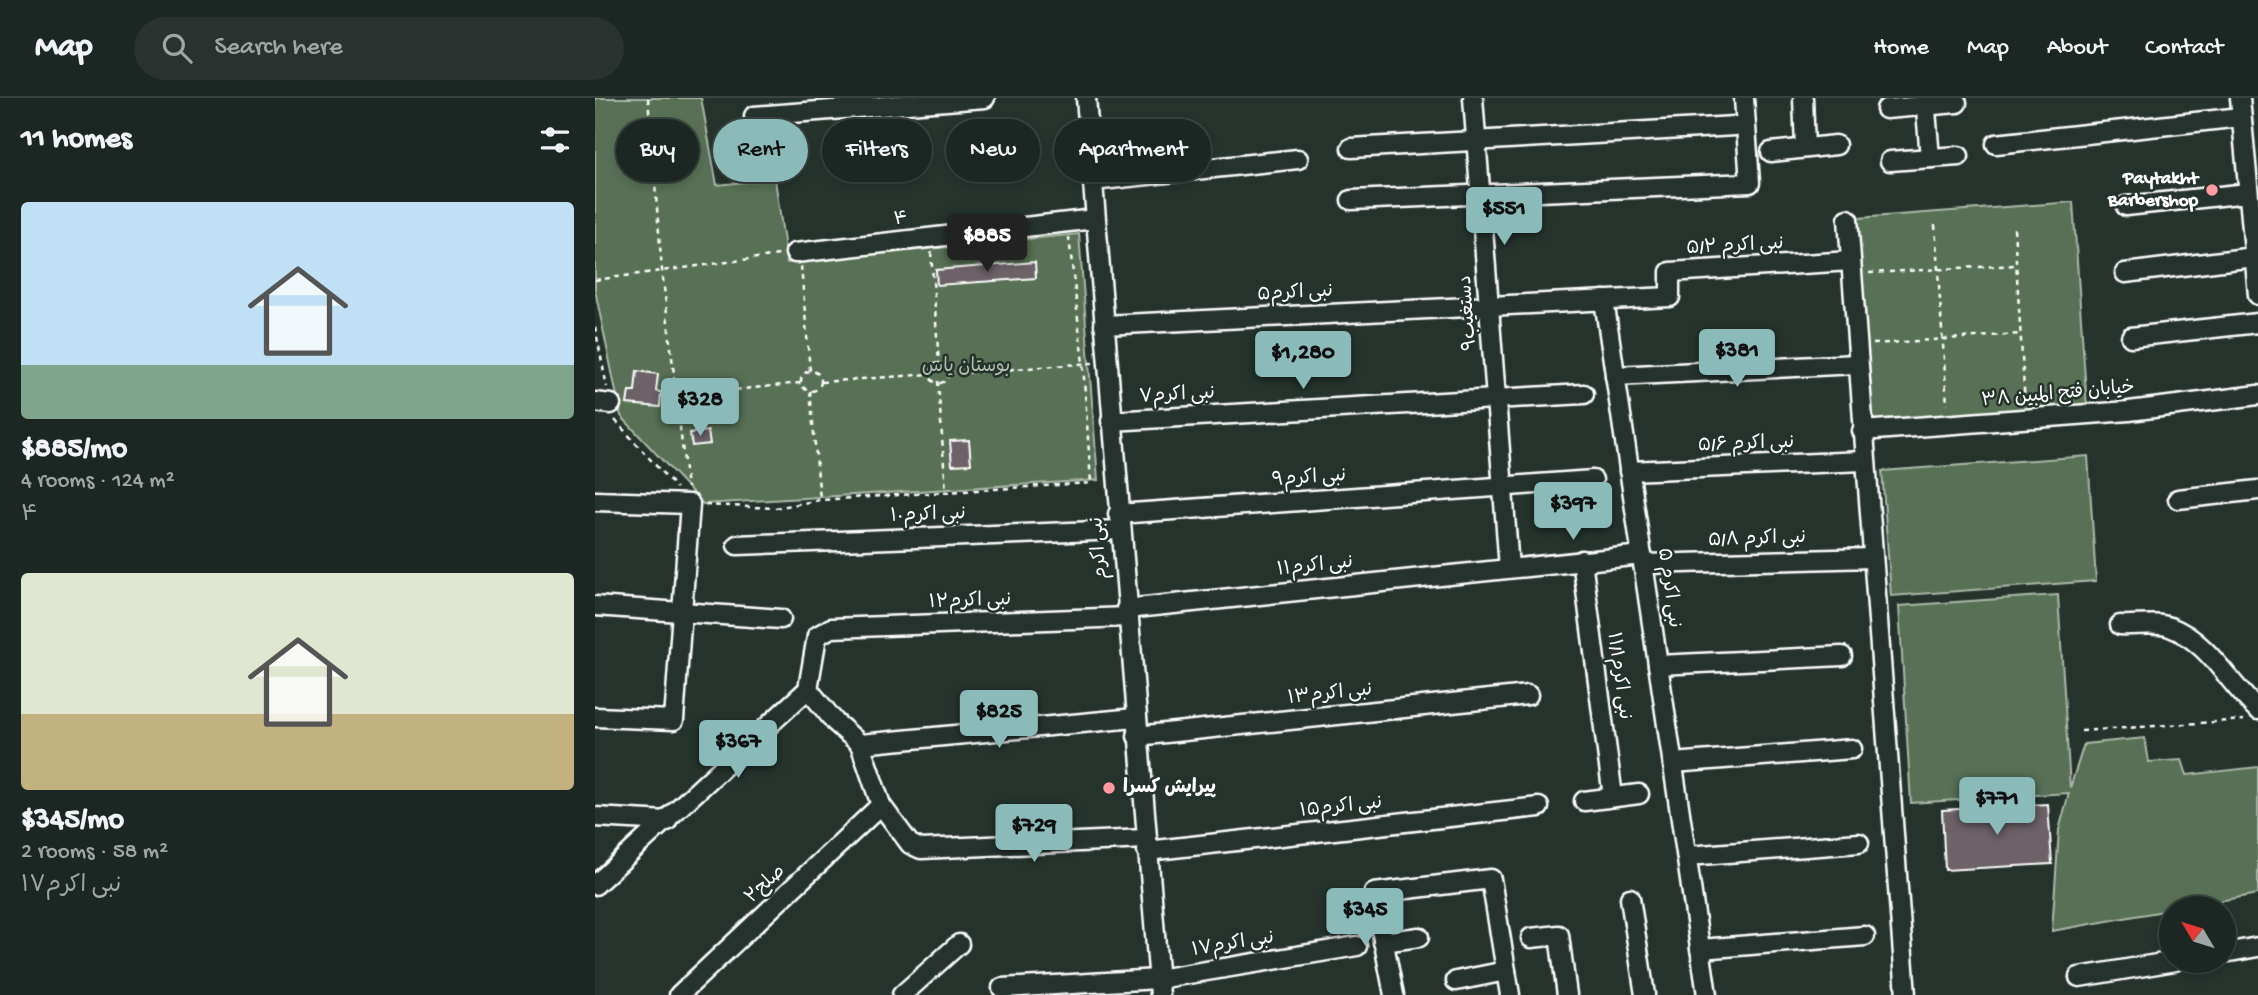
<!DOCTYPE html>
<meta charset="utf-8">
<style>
body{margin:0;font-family:"Gochi Hand","Playpen Sans Arabic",sans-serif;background:#29322f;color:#f1f3f6;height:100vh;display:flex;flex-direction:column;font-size:26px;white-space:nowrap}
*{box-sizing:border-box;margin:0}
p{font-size:23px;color:#a0a5a5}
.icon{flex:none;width:38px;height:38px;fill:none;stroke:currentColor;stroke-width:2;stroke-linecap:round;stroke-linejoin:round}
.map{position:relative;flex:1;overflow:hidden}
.drawer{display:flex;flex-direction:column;background:#1c2622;width:595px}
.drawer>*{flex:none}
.guide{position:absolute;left:21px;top:21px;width:665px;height:63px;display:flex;gap:14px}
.needle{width:46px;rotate:308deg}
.controls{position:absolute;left:1564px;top:798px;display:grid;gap:14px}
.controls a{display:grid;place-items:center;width:77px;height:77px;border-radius:50%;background:#1c2622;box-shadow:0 4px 10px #0003,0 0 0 2px #3a4340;font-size:35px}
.price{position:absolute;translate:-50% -60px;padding:0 16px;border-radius:7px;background:#8bbbb9;color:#111;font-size:23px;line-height:46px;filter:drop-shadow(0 2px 4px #0008)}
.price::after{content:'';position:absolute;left:50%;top:42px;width:21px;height:16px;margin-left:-10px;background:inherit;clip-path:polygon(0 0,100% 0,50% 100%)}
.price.current{background:#222;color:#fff}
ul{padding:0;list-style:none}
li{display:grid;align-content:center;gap:14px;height:371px;padding:0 21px}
li span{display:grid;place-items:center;height:217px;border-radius:7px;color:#555}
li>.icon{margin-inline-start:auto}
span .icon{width:126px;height:126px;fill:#fffc;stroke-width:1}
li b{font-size:30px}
h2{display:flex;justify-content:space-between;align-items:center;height:84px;padding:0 21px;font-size:30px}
.chip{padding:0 24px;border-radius:32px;background:#1c2622;box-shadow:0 4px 10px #0003,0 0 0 2px #3a4340;font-size:24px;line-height:63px}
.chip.current{background:#8bbbb9;color:#111}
header{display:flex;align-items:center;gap:42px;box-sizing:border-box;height:98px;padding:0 35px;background:#1c2622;border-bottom:2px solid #3a4340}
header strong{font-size:33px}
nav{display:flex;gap:38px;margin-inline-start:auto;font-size:24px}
.search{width:490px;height:63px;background:#29322f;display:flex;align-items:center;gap:18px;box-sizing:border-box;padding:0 24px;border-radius:38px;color:#a0a5a5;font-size:26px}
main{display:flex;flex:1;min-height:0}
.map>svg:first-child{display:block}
.green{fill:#597054;stroke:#acb8aa;stroke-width:2}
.building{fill:#6c6268;stroke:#fff;stroke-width:2}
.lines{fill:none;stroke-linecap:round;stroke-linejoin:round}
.minor-casing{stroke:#fff;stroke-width:23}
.path{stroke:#fff;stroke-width:2.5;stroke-dasharray:5 5;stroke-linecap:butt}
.minor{stroke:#26332d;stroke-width:18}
.poi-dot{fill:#ff9aa2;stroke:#26332d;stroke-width:2.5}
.labels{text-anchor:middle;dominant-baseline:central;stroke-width:5;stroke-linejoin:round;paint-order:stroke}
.poi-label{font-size:19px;font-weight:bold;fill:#fff;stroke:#26332d;text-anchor:end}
.street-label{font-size:19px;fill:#fff;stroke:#26332d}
.park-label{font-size:19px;fill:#b4bfb2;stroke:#26332d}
</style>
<header>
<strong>Map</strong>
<div class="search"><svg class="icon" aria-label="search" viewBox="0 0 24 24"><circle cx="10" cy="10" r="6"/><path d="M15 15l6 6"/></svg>Search here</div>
<nav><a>Home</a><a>Map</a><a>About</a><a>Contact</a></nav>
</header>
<main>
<section class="drawer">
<h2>11 homes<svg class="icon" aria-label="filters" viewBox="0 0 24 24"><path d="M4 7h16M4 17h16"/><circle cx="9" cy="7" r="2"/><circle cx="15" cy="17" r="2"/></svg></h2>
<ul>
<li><span style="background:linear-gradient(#bfe0f5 75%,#7fa58c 0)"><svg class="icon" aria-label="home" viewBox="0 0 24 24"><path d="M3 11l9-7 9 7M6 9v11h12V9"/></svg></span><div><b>$885/mo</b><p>4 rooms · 124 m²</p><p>۴</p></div></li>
<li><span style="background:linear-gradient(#dfe7d0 65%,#c2b280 0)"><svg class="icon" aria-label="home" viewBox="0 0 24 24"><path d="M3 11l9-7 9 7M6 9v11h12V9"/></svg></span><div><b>$345/mo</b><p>2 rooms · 58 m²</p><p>نبی اکرم۱۷</p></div></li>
</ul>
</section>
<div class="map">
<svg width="1663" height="897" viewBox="0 0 1663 897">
<rect width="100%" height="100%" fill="#26332d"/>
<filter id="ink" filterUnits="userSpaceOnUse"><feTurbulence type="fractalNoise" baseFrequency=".0143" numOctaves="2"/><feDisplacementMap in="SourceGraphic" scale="14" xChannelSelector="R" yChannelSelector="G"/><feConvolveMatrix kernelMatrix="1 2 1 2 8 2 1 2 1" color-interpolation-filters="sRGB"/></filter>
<g filter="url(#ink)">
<!-- green -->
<g class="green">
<polygon points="0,0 106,0 122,87 180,81 192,165 484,136 503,382 108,406 26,318 0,192"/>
<polygon points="1478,104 1492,310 1272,326 1250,121"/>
<polygon points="1493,358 1501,483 1296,498 1287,373"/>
<polygon points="1463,497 1475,690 1489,646 1550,640 1554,664 1587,662 1592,677 1663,669 1663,796 1457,833 1464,732 1474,695 1316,705 1304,508"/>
</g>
<!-- building -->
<g class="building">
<polygon points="440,164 441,180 342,187 341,172"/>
<polygon points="42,273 63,276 61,293 66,294 65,309 32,306 34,293 40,293"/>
<polygon points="113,333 115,346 97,348 95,335"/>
<polygon points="374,342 376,366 357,367 355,343"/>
<polygon points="1453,706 1457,766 1350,772 1347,712"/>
</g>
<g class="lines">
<defs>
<g id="minor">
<polyline points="491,0 565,897"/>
<polyline points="878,0 914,470"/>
<polyline points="1208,0 1210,50"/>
<polyline points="1330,0 1335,60"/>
<polyline points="1645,0 1663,197"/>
<polyline points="1291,11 1362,5"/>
<polyline points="159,18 390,0"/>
<polyline points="1401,46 1646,19"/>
<polyline points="756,50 1140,28"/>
<polyline points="1176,54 1241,47"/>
<polyline points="1295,63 1364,58"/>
<polyline points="497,83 703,61"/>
<polyline points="756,102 1155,85 1149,0"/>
<polyline points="1531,108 1653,95"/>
<polyline points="1253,121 1311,897"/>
<polyline points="200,155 500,121"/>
<polyline points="1530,175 1659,159"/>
<polyline points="1009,202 1112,897"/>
<polyline points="509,227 1075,199 1075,174 1256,163"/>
<polyline points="1536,239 1663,225"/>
<polyline points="1020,278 1262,266"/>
<polyline points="0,304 16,306"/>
<polyline points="516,323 989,296"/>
<polyline points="1267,333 1534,313 1663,297"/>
<polyline points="1034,373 1269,363"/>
<polyline points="1583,401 1663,392"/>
<polyline points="0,403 95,406 79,622 0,619"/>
<polyline points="523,416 998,382"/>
<polyline points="142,447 525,432"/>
<polyline points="987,462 1018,699"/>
<polyline points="1048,466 1278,460"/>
<polyline points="0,508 186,521"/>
<polyline points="531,511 1047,457"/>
<path d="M1525,527C1540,528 1562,524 1575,529C1613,543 1634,586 1663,612"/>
<polyline points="1063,567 1247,558"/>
<polyline points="213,591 240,624 265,646 286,707 315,746 326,751 551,741"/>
<polyline points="542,638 933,597"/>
<polyline points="265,646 540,620"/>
<polyline points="1078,665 1257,651"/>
<polyline points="989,703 1044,696"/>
<polyline points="0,719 72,723"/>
<polyline points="552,753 944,709"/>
<polyline points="1092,758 1264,745"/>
<polyline points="0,787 213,591 222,538 236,530 532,519"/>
<polyline points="1035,800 1050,897"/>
<polyline points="936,840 964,837 972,897"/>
<polyline points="788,844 824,839"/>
<polyline points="1105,851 1270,838"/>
<polyline points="1629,855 1663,849"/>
<polyline points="1484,879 1580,863"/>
<polyline points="861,883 911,873"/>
<polyline points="407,890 563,881 762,848"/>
<polyline points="84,897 286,707"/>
<polyline points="307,897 364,846"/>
<polyline points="799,897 779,795 896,781 915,897"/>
</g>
</defs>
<!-- minor casing -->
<use href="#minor" class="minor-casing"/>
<!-- path -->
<g class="path">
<polyline points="53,0 67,172 92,390"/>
<polyline points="1340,127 1352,307"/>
<polyline points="1419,130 1430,307"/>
<polyline points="336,154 344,266"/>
<polyline points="206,168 215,273"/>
<polyline points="1274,175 1421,167"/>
<polyline points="0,182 184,157"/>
<polyline points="0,229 12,289"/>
<polyline points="1278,246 1425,236"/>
<circle cx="344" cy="275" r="10"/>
<circle cx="216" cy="283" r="10"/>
<polyline points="354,276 498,265"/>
<polyline points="343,283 351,394"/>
<polyline points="226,284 335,276"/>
<polyline points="215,293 225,401"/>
<polyline points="81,298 206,285"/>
<polyline points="20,322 81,390"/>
<polyline points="110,407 180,410 225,402 496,385 488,266 474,139"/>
<polyline points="1486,633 1649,622"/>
</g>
<!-- minor -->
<use href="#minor" class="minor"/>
</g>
</g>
<!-- markers -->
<g class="poi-dot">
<circle cx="1617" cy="92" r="7"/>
<circle cx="514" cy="690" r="7"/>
</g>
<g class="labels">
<!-- poi labels -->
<g class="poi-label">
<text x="1603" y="81">Paytakht<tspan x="1603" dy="22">Barbershop</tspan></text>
<text x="528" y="690" text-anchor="start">پیرایش کسرا</text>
</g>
<!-- street labels -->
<g class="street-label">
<text transform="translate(306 122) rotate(-6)">۴</text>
<text transform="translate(1140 149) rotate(-3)">نبی اکرم ۵/۲</text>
<text transform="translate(700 196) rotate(-3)">نبی اکرم۵</text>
<text transform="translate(874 215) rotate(-94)">دستغیب۹</text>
<text transform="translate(1463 297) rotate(-5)">خیابان فتح المبین ۳۸</text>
<text transform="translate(582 298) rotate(-3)">نبی اکرم۷</text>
<text transform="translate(1151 347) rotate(-2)">نبی اکرم ۵/۶</text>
<text transform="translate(714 381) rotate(-4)">نبی اکرم۹</text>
<text transform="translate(333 418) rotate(-2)">نبی اکرم۱۰</text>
<text transform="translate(1162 442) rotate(-2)">نبی اکرم ۵/۸</text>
<text transform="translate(505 450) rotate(-94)">نبی اکرم</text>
<text transform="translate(720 469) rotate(-6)">نبی اکرم۱۱</text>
<text transform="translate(1073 490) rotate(82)">نبی اکرم ۵</text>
<text transform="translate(375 504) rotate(-2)">نبی اکرم۱۲</text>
<text transform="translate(1023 578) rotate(82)">نبی اکرم۱۱/۱</text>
<text transform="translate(735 597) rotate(-6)">نبی اکرم۱۳</text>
<text transform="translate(746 710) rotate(-6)">نبی اکرم۱۵</text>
<text transform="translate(171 787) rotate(-43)">صلح۲</text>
<text transform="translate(638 847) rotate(-9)">نبی اکرم۱۷</text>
</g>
<!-- park labels -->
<g class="park-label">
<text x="371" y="269">بوستان یاس</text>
</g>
</g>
</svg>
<div class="controls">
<a><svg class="needle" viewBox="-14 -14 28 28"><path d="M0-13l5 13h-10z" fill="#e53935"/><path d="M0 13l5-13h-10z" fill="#a0a5a5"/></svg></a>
</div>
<b class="price" style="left:909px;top:149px">$551</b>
<b class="price current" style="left:392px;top:176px">$885</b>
<b class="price" style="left:1142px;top:291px">$381</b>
<b class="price" style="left:708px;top:293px">$1,280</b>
<b class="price" style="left:105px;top:340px">$328</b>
<b class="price" style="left:978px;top:444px">$397</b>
<b class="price" style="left:404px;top:652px">$825</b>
<b class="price" style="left:143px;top:682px">$367</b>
<b class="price" style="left:1402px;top:739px">$771</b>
<b class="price" style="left:439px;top:766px">$729</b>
<b class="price" style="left:770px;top:850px">$345</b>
<div class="guide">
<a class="chip">Buy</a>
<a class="chip current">Rent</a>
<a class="chip">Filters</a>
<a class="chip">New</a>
<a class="chip">Apartment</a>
</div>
</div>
</main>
